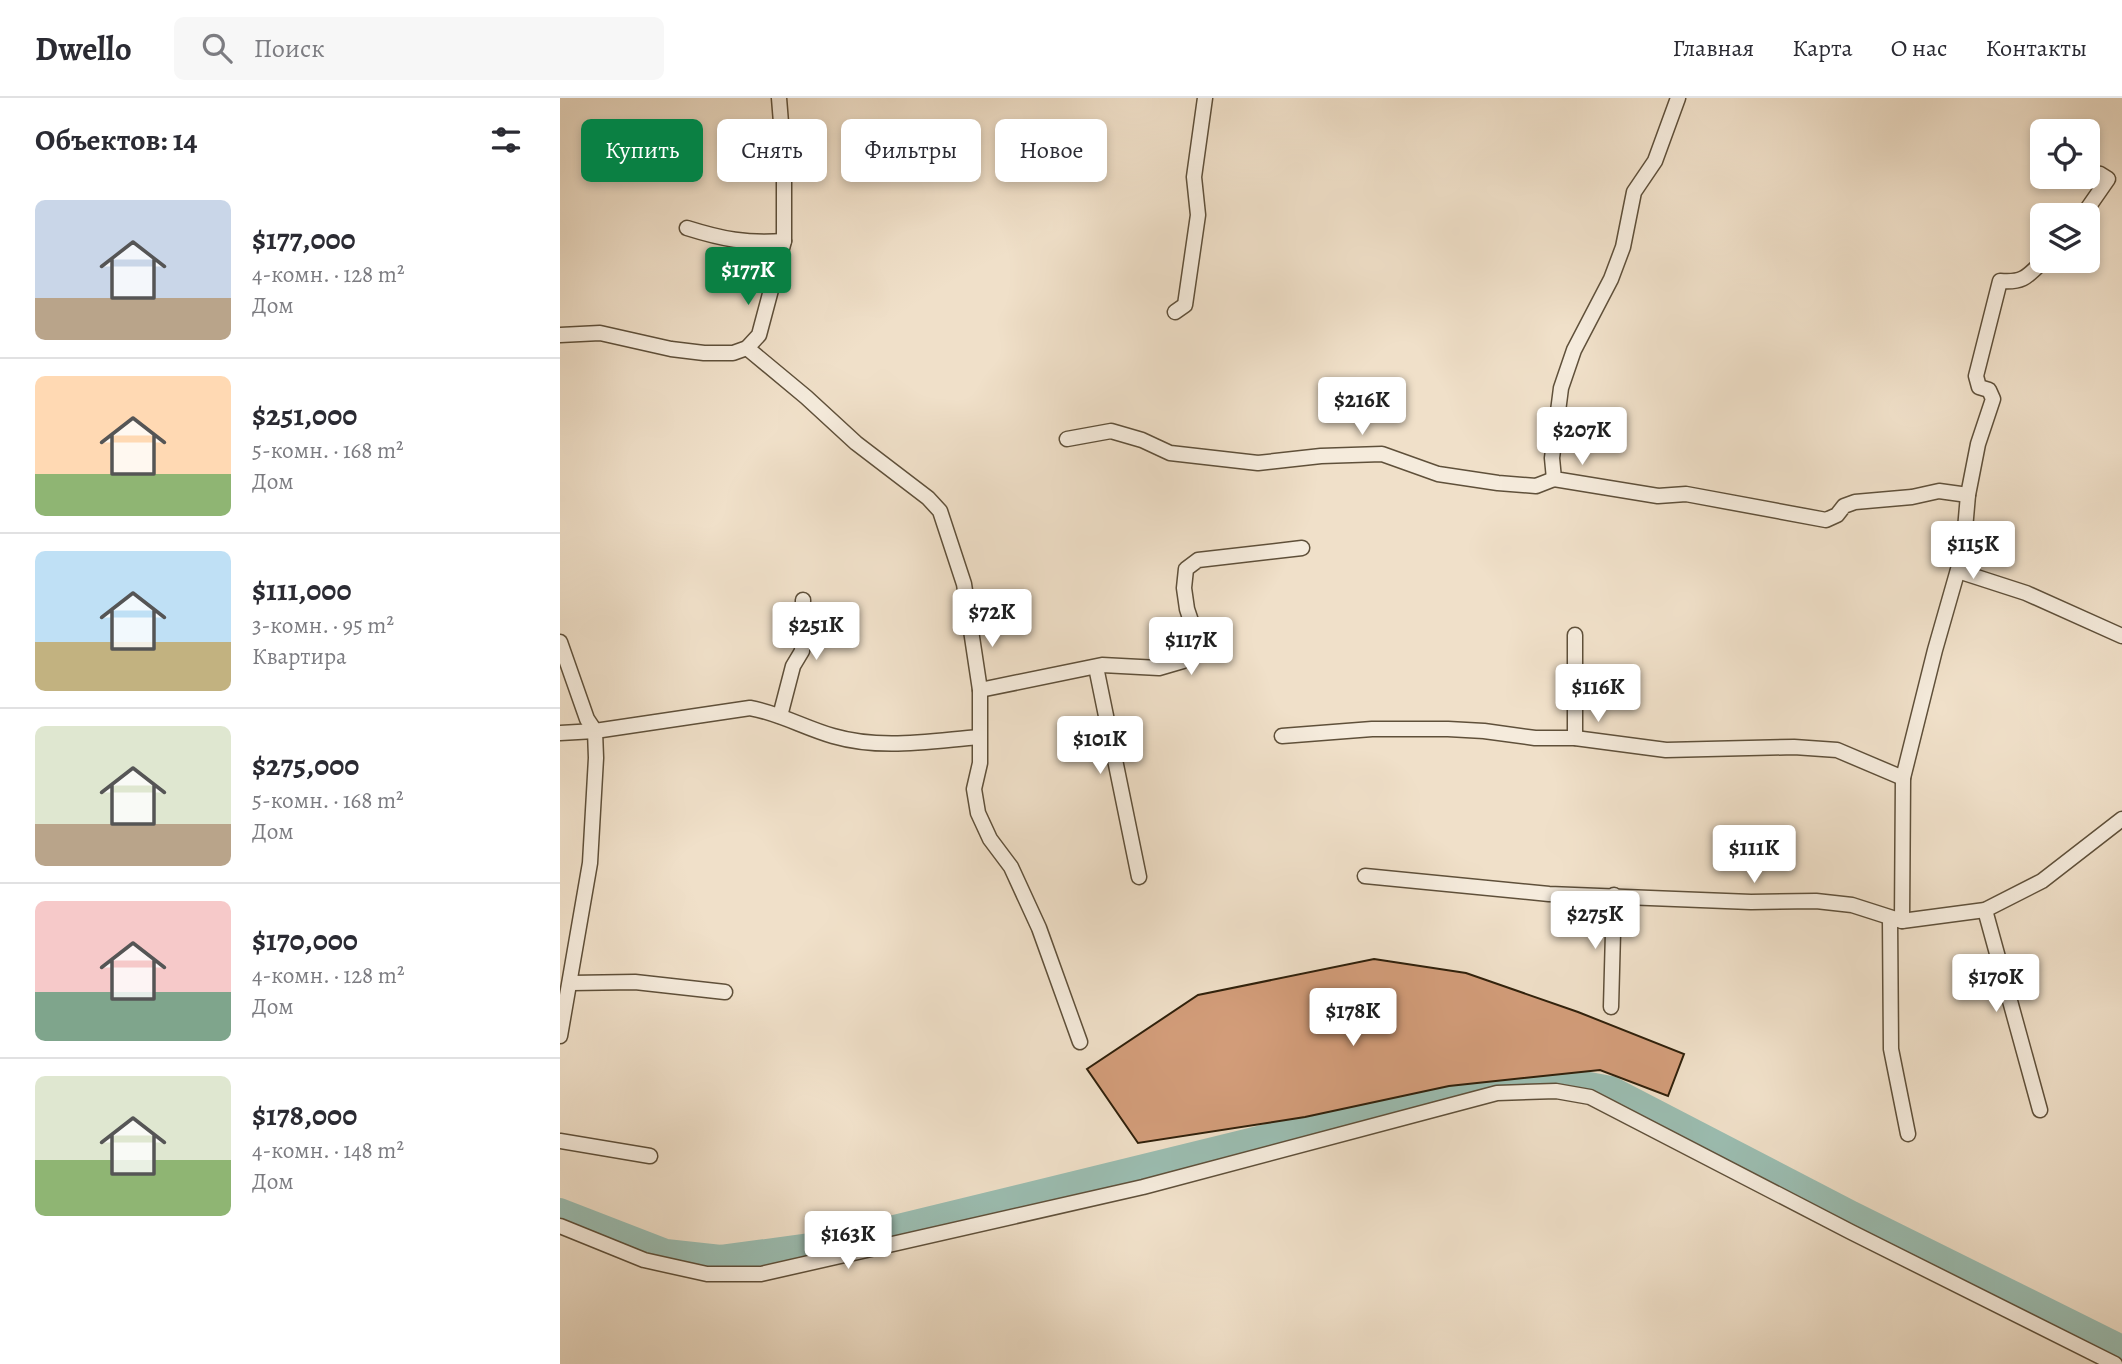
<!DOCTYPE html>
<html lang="ru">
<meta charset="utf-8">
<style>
body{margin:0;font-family:Alegreya,serif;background:#f7f7f7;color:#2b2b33;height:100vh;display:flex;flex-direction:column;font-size:26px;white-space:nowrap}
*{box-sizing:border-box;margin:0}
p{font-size:23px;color:#7c7c81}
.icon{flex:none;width:38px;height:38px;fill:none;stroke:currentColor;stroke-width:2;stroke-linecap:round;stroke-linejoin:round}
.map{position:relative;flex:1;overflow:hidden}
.details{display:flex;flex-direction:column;background:#fff;width:560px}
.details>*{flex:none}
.banner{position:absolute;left:21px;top:21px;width:665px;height:63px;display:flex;gap:14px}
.fabs{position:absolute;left:1470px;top:21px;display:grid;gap:14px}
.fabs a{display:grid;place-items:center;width:70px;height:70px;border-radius:10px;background:#fff;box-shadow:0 4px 10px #0003;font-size:35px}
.price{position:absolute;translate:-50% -60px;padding:0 16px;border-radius:7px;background:#fff;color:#222;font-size:23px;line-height:46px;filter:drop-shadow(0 2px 4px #0008)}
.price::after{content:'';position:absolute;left:50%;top:42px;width:21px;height:16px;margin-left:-10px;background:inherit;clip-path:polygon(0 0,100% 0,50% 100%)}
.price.current{background:#0b8043;color:#fff}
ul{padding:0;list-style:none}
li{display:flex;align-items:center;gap:21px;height:175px;padding:0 35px}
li+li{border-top:2px solid #e1e1e2}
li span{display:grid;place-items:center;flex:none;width:196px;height:140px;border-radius:10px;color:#555}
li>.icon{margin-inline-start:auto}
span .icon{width:84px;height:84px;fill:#fffc;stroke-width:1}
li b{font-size:30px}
h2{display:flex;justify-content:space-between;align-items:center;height:84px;padding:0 35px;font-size:30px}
.pill{padding:0 24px;border-radius:10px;background:#fff;box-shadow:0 4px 10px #0003;font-size:24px;line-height:63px}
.pill.current{background:#0b8043;color:#fff}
header{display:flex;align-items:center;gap:42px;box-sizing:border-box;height:98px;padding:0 35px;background:#fff;border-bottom:2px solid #e1e1e2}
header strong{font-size:33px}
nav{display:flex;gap:38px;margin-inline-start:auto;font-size:24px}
.search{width:490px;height:63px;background:#f7f7f7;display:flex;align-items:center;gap:18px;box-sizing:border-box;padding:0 24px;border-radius:10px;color:#7c7c81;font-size:26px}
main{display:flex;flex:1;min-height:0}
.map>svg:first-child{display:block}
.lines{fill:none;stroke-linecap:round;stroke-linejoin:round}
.river{stroke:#9bbdb1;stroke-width:26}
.building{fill:#d39d7a;stroke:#2f200b;stroke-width:2}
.minor-casing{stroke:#5f503a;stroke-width:17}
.minor{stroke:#f5ebdc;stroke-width:14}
</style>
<header>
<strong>Dwello</strong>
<div class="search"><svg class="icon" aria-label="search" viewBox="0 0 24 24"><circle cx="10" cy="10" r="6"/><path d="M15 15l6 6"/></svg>Поиск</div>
<nav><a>Главная</a><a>Карта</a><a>О нас</a><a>Контакты</a></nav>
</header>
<main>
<section class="details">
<h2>Объектов: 14<svg class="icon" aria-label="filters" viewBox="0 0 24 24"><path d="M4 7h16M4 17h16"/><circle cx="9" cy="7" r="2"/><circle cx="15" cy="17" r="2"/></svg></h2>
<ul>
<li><span style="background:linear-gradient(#c9d6e8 70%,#b9a48a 0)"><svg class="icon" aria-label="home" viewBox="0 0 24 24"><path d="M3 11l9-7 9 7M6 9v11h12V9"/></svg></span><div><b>$177,000</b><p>4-комн. · 128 m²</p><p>Дом</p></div></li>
<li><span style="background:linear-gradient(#ffd9b3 70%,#8fb573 0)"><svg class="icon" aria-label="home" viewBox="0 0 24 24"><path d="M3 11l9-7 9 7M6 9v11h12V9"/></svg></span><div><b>$251,000</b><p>5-комн. · 168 m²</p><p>Дом</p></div></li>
<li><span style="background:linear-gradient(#bfe0f5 65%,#c2b280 0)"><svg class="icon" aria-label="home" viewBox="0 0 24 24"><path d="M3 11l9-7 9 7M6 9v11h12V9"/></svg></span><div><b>$111,000</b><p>3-комн. · 95 m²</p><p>Квартира</p></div></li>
<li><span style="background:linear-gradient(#dfe7d0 70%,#b9a48a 0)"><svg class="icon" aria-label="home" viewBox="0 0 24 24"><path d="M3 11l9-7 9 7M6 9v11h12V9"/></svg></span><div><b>$275,000</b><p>5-комн. · 168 m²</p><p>Дом</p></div></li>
<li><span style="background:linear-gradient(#f6c9c9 65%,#7fa58c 0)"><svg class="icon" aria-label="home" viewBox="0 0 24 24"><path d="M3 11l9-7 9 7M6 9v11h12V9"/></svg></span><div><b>$170,000</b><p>4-комн. · 128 m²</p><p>Дом</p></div></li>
<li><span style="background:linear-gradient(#dfe7d0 60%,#8fb573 0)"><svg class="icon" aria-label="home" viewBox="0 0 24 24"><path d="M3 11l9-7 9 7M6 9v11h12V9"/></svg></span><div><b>$178,000</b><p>4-комн. · 148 m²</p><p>Дом</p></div></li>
</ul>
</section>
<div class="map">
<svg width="1562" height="1266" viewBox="0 0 1562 1266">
<rect width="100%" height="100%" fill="#f0e0c9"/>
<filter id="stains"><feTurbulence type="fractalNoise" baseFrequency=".00286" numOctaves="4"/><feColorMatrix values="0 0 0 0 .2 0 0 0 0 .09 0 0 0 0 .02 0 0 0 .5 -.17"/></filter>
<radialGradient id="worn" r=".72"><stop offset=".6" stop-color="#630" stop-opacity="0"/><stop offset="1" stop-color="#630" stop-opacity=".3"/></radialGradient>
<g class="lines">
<!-- river -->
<polyline class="river" points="0,1113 106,1154 161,1160 273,1145 846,1005 942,985 997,981 1051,991 1290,1115 1562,1250"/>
</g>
<!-- building -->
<polygon class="building" points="814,861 906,875 1018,914 1124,956 1108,998 1040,972 889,988 745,1019 578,1045 527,971 638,897"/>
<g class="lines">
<defs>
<g id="minor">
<polyline points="1118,0 1095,63 1074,94 1063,149 1051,181 1014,252 1001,290 992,360 994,381 1098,398 1126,396 1266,422 1277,417 1284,408 1295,404 1352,399 1379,393 1408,397"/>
<polyline points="1523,117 1548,81 1540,76 1528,74"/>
<path d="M127,130C162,141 187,146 224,143"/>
<polyline points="615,214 625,207 638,117 634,79 645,0"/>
<polyline points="0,237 40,235 111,251 144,255 173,255 187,250 199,237 224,143 224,62 219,0"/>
<polyline points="187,250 246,299 296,345 368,400 380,413 404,486 420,592 420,665 414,691 418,715 430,741 451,769 479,830 520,944"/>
<polyline points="507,341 551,333 582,342 610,355 698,365 761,358 822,356 878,376 938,385 976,388 994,381"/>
<polyline points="1398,473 1466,495 1562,538"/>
<polyline points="0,544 27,621 35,633 36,660 30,765 0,938"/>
<polyline points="536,569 579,779"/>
<polyline points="420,592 542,567 599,570 623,563 632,555 635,535 627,511 624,490 626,471 638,462 742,450"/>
<polyline points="220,618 233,568 242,553 243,502"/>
<path d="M0,635L35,633L190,610C219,615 245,630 273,638C321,652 370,643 419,639"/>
<polyline points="722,638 812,631 888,631 924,633 975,640 1015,640 1106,652 1234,649 1277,652 1343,680"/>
<polyline points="1015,640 1015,537"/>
<polyline points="805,778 989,796 1191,804 1256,803 1292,807 1342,823 1425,812 1482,783 1562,721"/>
<polyline points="1425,812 1480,1012"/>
<polyline points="1330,821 1331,951 1348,1036"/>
<path d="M1342,823L1343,680L1375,552L1403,454L1408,397L1418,346L1433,301L1429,292L1419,289L1416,278L1440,183C1463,185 1467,179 1483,163"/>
<polyline points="11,885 75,884 165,894"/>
<polyline points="1051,909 1054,797"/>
<polyline points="0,1043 90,1058"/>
<polyline points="0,1128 84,1162 147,1176 201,1176 583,1089 937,995 996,993 1030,999 1291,1134 1555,1266"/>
</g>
</defs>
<!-- minor casing -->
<use href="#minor" class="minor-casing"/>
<!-- minor -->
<use href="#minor" class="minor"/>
</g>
<rect width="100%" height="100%" filter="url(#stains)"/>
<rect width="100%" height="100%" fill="url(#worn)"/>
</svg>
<div class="fabs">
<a><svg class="icon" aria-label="locate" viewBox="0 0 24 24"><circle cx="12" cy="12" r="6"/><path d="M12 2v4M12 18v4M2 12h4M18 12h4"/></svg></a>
<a><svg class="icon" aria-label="layers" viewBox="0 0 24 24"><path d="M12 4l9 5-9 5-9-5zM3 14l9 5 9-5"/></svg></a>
</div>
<b class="price current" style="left:188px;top:209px">$177K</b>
<b class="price" style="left:802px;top:339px">$216K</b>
<b class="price" style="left:1022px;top:369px">$207K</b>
<b class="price" style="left:1413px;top:483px">$115K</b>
<b class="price" style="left:432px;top:551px">$72K</b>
<b class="price" style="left:256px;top:564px">$251K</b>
<b class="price" style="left:631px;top:579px">$117K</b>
<b class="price" style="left:1038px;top:626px">$116K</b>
<b class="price" style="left:540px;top:678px">$101K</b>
<b class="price" style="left:1194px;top:787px">$111K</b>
<b class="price" style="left:1035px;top:853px">$275K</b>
<b class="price" style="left:1436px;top:916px">$170K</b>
<b class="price" style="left:793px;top:950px">$178K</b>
<b class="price" style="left:288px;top:1173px">$163K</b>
<div class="banner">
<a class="pill current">Купить</a>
<a class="pill">Снять</a>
<a class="pill">Фильтры</a>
<a class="pill">Новое</a>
</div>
</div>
</main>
